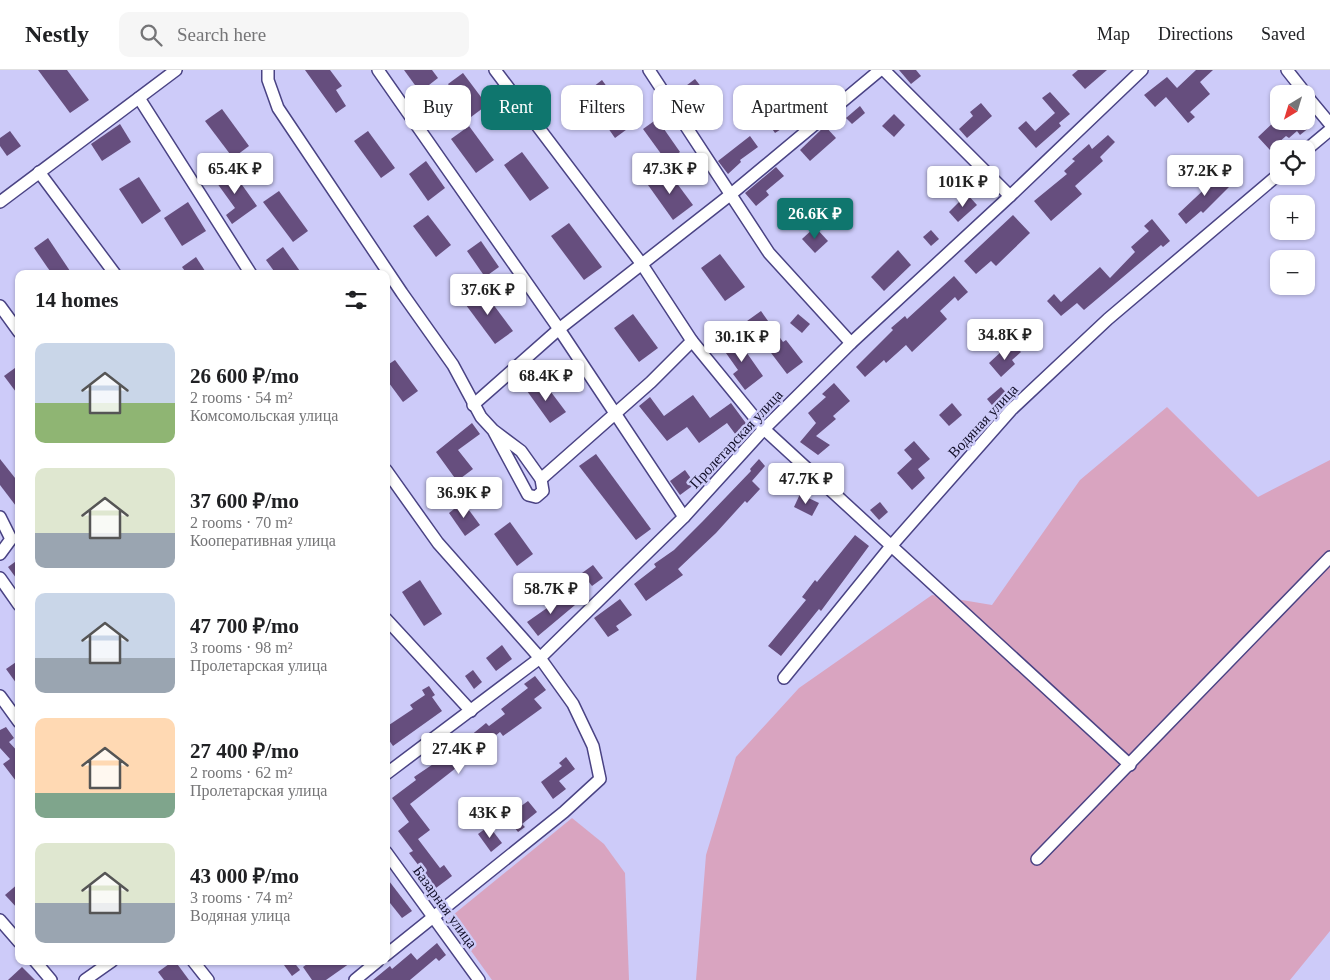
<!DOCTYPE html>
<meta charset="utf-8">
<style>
body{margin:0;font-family:Georgia,serif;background:#f6f6f6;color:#202124;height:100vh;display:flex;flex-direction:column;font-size:19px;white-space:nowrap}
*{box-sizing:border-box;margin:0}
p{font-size:16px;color:#757577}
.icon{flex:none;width:28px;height:28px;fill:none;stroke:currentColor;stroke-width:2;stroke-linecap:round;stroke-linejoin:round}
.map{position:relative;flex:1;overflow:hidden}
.drawer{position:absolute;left:15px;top:200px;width:375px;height:695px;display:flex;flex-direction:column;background:#fff;border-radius:10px;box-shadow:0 1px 4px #0004}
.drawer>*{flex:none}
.hud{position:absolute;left:405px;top:15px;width:475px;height:45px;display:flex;gap:10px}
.needle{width:32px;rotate:218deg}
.controls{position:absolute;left:1270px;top:15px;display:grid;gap:10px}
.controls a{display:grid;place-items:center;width:45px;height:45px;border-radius:10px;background:#fff;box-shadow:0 1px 4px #0004;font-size:25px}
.price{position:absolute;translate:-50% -42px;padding:0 11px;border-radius:5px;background:#fff;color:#222;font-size:16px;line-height:32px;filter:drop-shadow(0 1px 2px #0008)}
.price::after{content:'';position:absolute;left:50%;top:30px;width:15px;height:11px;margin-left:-8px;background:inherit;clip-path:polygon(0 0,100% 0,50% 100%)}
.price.current{background:#0f766e;color:#fff}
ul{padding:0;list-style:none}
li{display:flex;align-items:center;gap:15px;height:125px;padding:0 20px}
li span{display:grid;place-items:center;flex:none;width:140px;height:100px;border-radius:10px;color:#555}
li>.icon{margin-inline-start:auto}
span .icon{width:60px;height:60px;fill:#fffc;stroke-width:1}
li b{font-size:21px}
h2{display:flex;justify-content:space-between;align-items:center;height:60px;padding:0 20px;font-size:21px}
.tag{padding:0 18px;border-radius:10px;background:#fff;box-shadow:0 1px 4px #0004;font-size:18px;line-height:45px}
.tag.current{background:#0f766e;color:#fff}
header{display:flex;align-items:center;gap:30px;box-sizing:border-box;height:70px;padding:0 25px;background:#fff;border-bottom:1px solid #e0e0e0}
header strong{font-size:24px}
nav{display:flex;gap:28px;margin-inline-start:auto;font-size:18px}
.search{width:350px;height:45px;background:#f6f6f6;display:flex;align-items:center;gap:12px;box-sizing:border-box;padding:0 18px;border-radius:10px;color:#757577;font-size:19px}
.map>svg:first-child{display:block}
.green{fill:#d9a4c0}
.building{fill:#664e7e}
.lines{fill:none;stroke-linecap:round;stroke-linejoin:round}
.minor-casing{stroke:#4a4384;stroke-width:14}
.minor{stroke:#fff;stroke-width:11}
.labels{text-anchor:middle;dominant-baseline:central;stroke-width:5;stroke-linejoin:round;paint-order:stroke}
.street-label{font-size:15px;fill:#110e28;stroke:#cdcbf9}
</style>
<header>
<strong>Nestly</strong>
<div class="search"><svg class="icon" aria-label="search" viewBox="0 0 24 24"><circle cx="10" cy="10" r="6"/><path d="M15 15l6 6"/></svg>Search here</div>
<nav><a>Map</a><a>Directions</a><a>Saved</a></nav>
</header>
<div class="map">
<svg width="1330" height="910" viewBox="0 0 1330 910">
<rect width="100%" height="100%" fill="#cdcbf9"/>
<!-- green -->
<g class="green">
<polygon points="1167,337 1258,427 1330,390 1330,861 1290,910 696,910 706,785 736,687 799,618 932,525 992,535 1080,410"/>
<polygon points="572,748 604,774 625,803 629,910 492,910 448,849"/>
</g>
<!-- building -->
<g class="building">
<polygon points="38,0 67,0 89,30 70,43"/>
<polygon points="305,0 330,0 342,16 336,20 346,36 336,43"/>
<polygon points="404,0 432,0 438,8 420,22"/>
<polygon points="899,0 916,0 921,6 911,14"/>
<polygon points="1078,0 1107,0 1085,19 1072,5"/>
<polygon points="1196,0 1213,0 1200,12 1210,24 1190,42 1195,47 1188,53 1166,27 1155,37 1144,25 1167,7 1177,18"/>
<polygon points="463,3 487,35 471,47 448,14"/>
<polygon points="695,9 706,23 686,39 674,25"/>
<polygon points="602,10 634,54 615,68 584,24"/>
<polygon points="763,20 775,34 768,40 756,26"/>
<polygon points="807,22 815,34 807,40 799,28"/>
<polygon points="1050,22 1070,44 1059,53 1061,56 1036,78 1018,58 1026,51 1035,61 1055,43 1042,28"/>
<polygon points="981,33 992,46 967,68 959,59 973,46 970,42"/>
<polygon points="860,36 865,43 852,54 846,48"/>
<polygon points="222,39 249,76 233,88 205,51"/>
<polygon points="775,40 786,56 775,63 764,47"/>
<polygon points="894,44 905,55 894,67 882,56"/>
<polygon points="657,49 680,82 667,92 643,59"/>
<polygon points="1275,51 1308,51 1306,53 1310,57 1300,65 1297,61 1289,68 1286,66 1270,80 1258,67"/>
<polygon points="120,54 131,72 102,91 91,74"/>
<polygon points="469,56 494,90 476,103 451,69"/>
<polygon points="825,56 836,68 810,91 800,80"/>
<polygon points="10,61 21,76 7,86 0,76 0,68"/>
<polygon points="368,61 395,98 381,108 354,71"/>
<polygon points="1108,65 1115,72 1100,87 1103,91 1075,116 1082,124 1051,151 1034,131 1067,104 1064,101 1075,91 1072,89 1089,74 1092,79"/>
<polygon points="750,66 758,77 740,90 741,92 728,104 718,91"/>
<polygon points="522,82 549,118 530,131 504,95"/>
<polygon points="426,91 445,118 428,131 409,104"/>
<polygon points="776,97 784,106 766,121 769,125 756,136 745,123"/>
<polygon points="230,98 257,136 232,154 226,145 235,138 214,109"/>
<polygon points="1215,99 1230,116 1203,143 1201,141 1186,154 1178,144 1211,113 1206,108"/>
<polygon points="667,100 693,135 673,150 648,115"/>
<polygon points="139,107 161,141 142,154 119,119"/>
<polygon points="279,121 308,161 293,172 263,132"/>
<polygon points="967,124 977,135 958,152 949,142"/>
<polygon points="188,132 206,161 182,176 164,148"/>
<polygon points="428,145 451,175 436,187 413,156"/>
<polygon points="1013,145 1030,163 996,196 991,191 976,204 964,191"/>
<polygon points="1152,149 1170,171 1163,177 1161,175 1084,240 1077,233 1061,246 1047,231 1054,224 1061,232 1100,197 1110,208 1135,182 1131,177 1149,161 1144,156"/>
<polygon points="569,153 602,197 584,210 551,166"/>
<polygon points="815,157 828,171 815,183 802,169"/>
<polygon points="931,160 939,169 931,176 923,167"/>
<polygon points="48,168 72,204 52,204 34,178"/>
<polygon points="481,171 499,197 485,207 467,181"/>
<polygon points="283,177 302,204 276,204 266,190"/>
<polygon points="898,180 911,195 884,221 871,207"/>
<polygon points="720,184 745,217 725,231 701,198"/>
<polygon points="196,187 207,204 187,204 182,197"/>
<polygon points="954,206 968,222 958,231 955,227 940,241 947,249 912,282 906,275 886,293 884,290 865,307 856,297 893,260 891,258 905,246 907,249"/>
<polygon points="481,218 513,261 495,274 463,231"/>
<polygon points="761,241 783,272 786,270 803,292 787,304 747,251"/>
<polygon points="633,244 658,278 639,292 614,258"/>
<polygon points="798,244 810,254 802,263 790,253"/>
<polygon points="735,266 763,306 745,320 733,304 738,300 721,276"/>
<polygon points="1014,275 1021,282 1012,290 1015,294 1001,307 989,293 1003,280 1005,283"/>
<polygon points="395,290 418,321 403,332 386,309 386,296"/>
<polygon points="19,295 19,326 4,306"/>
<polygon points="542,310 566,342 550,353 527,321"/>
<polygon points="834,313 850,331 833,346 836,349 816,366 830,375 818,385 800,372 816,353 808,343 826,327 822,324"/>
<polygon points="1001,317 1011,328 996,340 987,329"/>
<polygon points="693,325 710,348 731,333 748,356 736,365 727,353 699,373 687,357 667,371 639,336 650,327 664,346"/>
<polygon points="952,333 962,345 949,356 939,345"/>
<polygon points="472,353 480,364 458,380 473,399 457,411 436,382"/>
<polygon points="914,371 930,389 918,399 925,408 912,420 897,403 912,389 904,380"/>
<polygon points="596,384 651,459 636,470 579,396"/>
<polygon points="0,389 19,413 19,440 0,415"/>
<polygon points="759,389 765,396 752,411 760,419 747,433 745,431 716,463 678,499 683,505 646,531 634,514 656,497 654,494 674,480 703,451 751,401 750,399"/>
<polygon points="685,400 695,414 680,425 670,411"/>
<polygon points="800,424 819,433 812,446 794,437"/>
<polygon points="463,432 480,455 465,466 449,443"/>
<polygon points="880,432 888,442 879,450 870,440"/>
<polygon points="510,452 533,484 517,496 494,464"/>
<polygon points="855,465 869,476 821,541 819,539 781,586 768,576 806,530 802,527 815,510 817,512"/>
<polygon points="19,489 19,512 8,497"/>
<polygon points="593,495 603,508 592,516 582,503"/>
<polygon points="420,510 442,544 424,556 402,522"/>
<polygon points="567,524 575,535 538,566 527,552"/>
<polygon points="620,529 632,545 616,556 619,560 608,567 594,548"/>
<polygon points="502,575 512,589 496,601 486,588"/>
<polygon points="19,590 19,617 6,599"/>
<polygon points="473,600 482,612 474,619 465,606"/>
<polygon points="535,606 546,620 534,629 542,638 503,666 500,662 480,678 485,685 474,693 470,687 410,734 430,760 418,769 440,798 444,795 452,806 436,818 409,783 413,781 398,761 409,752 392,728 416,710 414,707 448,684 486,653 489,656 505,644 501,639 528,618 524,614"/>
<polygon points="429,616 435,625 432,627 442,641 393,676 386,666 386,657 413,639 410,635 425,625 422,620"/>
<polygon points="6,657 14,668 9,672 19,683 19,715 3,694 10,689 0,678 0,660"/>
<polygon points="566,687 575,699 559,711 566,719 553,729 541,712 562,696 559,693"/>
<polygon points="528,731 537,742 522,754 525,757 518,762 510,752 521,744 517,739"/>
<polygon points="489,756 502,773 491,782 478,764"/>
<polygon points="386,807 412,841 402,848 386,828"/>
<polygon points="19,813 19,840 5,825"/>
<polygon points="437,873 446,885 439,891 436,888 410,910 373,910 390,896 392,899 411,883 417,890"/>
<polygon points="173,891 175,891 189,910 164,910 158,902"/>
<polygon points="281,891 293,891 300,900 292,906"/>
<polygon points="311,891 353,891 326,910 312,910 303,897"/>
<polygon points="22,897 35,910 8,910"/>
</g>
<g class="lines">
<defs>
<g id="minor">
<polyline points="268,0 268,10 278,38 402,223 453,295 481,347 493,360 521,381 541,409 543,421 536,427 528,425 493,360"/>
<polyline points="378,0 559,259 684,447"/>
<polyline points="495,0 641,193 692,271 764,359 1130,695"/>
<polyline points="649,0 769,183 851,273"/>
<polyline points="884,0 1010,126"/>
<polyline points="1287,0 1306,24"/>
<polyline points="1306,25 1330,54"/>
<polyline points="139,28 251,204"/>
<polyline points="1306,80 1330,60"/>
<polyline points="39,102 115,204"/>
<polyline points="0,132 176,0"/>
<polyline points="0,236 19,262"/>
<polyline points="473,335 559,259 730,125 880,0"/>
<polyline points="386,400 438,473 540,588 573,634 593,676 600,709 564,742 386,885"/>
<polyline points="541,409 651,312 692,271"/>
<polyline points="0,447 11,469 0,484"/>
<polyline points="0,508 19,535"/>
<polyline points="386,549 471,641"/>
<polyline points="784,608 892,475 1011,340 1108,249 1279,104"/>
<polyline points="0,626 19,652"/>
<polyline points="386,704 540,588 684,447 764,359 851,273 1010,126 1142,0"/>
<polyline points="386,782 479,910"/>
<polyline points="1037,789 1330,487"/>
<polyline points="0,850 19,872"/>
<polyline points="35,891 51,910"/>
<polyline points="193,891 208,910"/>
<polyline points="85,910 112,891"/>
<polyline points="355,910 378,891"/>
</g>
</defs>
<!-- minor casing -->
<use href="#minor" class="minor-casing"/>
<!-- minor -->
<use href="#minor" class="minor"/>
</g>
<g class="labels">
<!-- street labels -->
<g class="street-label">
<text transform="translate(983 351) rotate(-47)">Водяная улица</text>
<text transform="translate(736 369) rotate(-47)">Пролетарская улица</text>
<text transform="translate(445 837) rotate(54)">Базарная улица</text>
</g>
</g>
</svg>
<div class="controls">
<a><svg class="needle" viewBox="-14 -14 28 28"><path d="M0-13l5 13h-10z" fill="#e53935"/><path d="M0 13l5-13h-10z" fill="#757577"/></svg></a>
<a><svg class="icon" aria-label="locate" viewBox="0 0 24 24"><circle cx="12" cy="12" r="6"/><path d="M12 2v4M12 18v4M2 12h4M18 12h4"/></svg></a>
<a>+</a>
<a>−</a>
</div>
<b class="price" style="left:235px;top:125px">65.4K ₽</b>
<b class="price" style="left:670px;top:125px">47.3K ₽</b>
<b class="price" style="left:1205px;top:127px">37.2K ₽</b>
<b class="price" style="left:963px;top:138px">101K ₽</b>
<b class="price current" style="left:815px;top:170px">26.6K ₽</b>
<b class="price" style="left:488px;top:246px">37.6K ₽</b>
<b class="price" style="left:1005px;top:291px">34.8K ₽</b>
<b class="price" style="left:742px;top:293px">30.1K ₽</b>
<b class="price" style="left:546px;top:332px">68.4K ₽</b>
<b class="price" style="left:806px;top:435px">47.7K ₽</b>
<b class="price" style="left:464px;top:449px">36.9K ₽</b>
<b class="price" style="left:551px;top:545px">58.7K ₽</b>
<b class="price" style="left:459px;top:705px">27.4K ₽</b>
<b class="price" style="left:490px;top:769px">43K ₽</b>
<div class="hud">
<a class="tag">Buy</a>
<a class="tag current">Rent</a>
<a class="tag">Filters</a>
<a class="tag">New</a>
<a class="tag">Apartment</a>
</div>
<section class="drawer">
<h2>14 homes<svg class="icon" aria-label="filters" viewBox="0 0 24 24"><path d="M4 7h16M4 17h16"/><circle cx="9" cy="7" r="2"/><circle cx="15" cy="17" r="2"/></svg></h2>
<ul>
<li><span style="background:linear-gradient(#c9d6e8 60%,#8fb573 0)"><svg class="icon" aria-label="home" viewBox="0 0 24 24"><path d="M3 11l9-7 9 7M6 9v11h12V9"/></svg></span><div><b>26 600 ₽/mo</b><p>2 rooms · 54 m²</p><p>Комсомольская улица</p></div></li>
<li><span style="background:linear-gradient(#dfe7d0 65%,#9aa5b1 0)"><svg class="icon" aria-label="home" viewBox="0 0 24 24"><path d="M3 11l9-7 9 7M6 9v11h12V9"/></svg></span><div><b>37 600 ₽/mo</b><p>2 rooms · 70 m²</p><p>Кооперативная улица</p></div></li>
<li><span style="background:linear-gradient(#c9d6e8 65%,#9aa5b1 0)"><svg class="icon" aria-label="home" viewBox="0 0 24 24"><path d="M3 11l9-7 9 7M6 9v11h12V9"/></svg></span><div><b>47 700 ₽/mo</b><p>3 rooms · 98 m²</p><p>Пролетарская улица</p></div></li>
<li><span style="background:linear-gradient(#ffd9b3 75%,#7fa58c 0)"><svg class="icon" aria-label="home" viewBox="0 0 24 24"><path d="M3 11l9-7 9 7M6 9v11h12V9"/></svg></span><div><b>27 400 ₽/mo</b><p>2 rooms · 62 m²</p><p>Пролетарская улица</p></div></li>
<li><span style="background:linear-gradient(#dfe7d0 60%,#9aa5b1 0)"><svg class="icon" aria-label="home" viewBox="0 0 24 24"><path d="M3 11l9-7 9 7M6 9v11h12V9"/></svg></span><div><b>43 000 ₽/mo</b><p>3 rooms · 74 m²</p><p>Водяная улица</p></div></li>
</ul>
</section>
</div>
